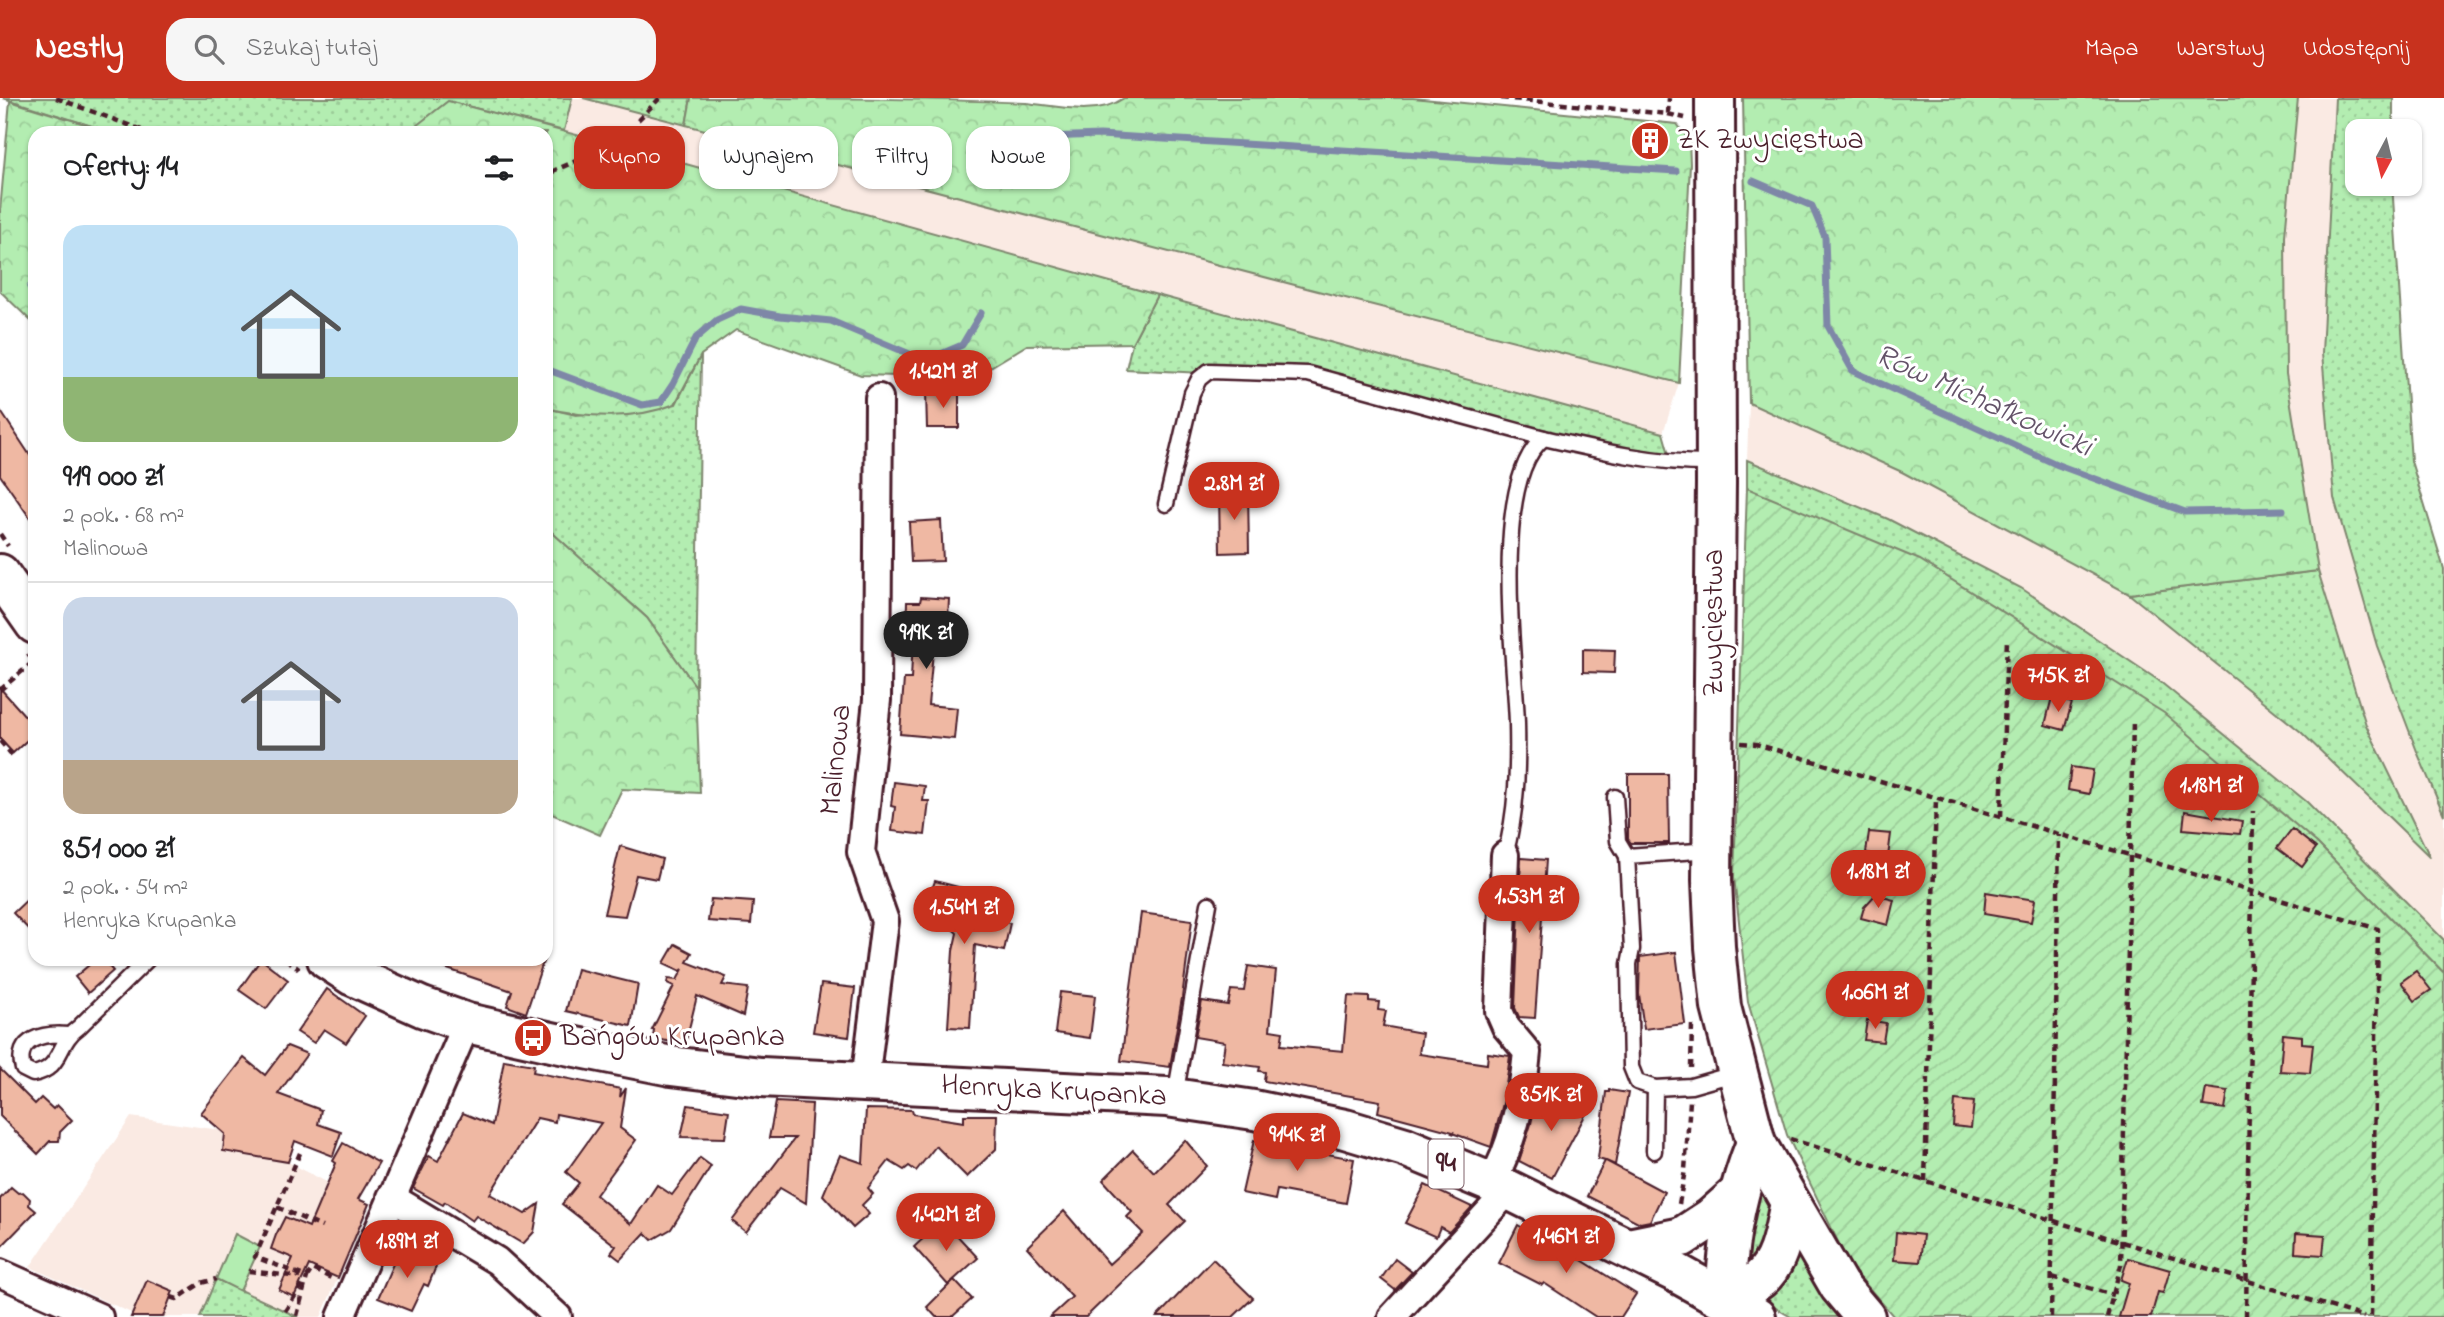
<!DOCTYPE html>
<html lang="pl">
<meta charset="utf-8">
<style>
body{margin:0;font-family:"Indie Flower",sans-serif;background:#f6f6f6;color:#202124;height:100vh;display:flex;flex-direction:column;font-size:26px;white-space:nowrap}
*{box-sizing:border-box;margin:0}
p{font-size:23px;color:#757577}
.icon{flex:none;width:38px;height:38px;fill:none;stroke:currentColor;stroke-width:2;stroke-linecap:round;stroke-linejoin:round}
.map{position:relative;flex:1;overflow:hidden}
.panel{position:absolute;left:28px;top:28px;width:525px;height:840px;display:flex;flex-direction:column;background:#fff;border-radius:21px;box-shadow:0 2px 5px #0004}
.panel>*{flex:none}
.top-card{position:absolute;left:574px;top:28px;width:665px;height:63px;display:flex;gap:14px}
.needle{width:46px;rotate:187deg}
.controls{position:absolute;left:2345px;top:21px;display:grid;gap:14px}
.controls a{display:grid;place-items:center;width:77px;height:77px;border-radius:14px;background:#fff;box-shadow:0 2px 5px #0004;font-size:35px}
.price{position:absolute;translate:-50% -60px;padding:0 16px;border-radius:24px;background:#c8321e;color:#fff;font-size:23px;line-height:46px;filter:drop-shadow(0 2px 4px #0008)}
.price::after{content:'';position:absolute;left:50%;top:42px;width:21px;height:16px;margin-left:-10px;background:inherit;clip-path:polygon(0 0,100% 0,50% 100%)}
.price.on{background:#222;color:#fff}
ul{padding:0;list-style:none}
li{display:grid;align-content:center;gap:14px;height:371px;padding:0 35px}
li+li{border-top:2px solid #e0e0e0}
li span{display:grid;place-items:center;height:217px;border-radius:21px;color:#555}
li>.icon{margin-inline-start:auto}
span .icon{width:126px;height:126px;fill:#fffc;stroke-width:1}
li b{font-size:30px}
h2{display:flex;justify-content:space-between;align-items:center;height:84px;padding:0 35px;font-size:30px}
.tag{padding:0 24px;border-radius:21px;background:#fff;box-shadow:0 2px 5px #0004;font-size:24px;line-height:63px}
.tag.on{background:#c8321e;color:#fff}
header{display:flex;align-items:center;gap:42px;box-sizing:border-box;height:98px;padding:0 35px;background:#c8321e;color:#fff}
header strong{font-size:33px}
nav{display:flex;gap:38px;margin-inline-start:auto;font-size:24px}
.search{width:490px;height:63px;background:#f6f6f6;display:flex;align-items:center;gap:18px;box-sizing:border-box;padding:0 24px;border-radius:21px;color:#757577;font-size:26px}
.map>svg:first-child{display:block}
.built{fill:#faeae3}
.grass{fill:url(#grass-dots);stroke:#7e866e;stroke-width:2}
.forest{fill:url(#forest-crowns);stroke:#7e866e;stroke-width:2}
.garden{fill:url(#garden-furrows);stroke:#7e866e;stroke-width:2}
.pitch{fill:#b3edb1;stroke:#7e866e;stroke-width:2}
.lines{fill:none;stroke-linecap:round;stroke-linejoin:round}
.stream{stroke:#7e87a7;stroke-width:7}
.building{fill:#efb8a3;stroke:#4a1f2b;stroke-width:2}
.service-casing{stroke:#4a1f2b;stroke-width:19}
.minor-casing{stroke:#4a1f2b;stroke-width:32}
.secondary-casing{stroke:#4a1f2b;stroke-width:44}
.primary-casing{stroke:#4a1f2b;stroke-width:44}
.path{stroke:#4a1f2b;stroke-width:4.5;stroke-dasharray:7 5;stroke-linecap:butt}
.service{stroke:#fff;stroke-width:14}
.minor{stroke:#fff;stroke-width:26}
.secondary{stroke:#fff;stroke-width:38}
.primary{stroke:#fff;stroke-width:38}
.labels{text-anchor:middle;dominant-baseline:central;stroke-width:6;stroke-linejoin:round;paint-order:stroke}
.shield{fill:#fff;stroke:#80626b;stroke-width:2}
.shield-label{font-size:28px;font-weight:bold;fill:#4a1f2b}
.poi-label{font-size:30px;fill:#4a1f2b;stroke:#fff;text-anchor:start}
.street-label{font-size:30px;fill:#4a1f2b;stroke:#fff}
.water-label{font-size:32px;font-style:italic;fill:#645369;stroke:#fff}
</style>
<header>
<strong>Nestly</strong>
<div class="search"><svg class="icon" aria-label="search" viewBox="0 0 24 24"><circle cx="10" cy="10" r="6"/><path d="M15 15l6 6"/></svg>Szukaj tutaj</div>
<nav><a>Mapa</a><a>Warstwy</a><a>Udostępnij</a></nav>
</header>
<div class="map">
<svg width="2444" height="1219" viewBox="0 0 2444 1219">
<defs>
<pattern id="grass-dots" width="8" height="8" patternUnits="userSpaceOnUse" patternTransform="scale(1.75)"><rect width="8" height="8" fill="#b3edb1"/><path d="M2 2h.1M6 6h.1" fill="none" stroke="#9bcb98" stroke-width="1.8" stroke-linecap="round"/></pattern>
<pattern id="forest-crowns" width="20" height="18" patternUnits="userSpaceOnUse" patternTransform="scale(1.75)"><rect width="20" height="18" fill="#b3edb1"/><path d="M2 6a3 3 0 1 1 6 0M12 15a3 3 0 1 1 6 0" fill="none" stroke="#9bcb98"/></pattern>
<pattern id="garden-furrows" width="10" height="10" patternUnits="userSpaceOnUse" patternTransform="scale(1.75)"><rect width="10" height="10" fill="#b3edb1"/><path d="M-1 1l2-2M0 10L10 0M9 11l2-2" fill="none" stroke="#9bcb98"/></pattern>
</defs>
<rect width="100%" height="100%" fill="#fff"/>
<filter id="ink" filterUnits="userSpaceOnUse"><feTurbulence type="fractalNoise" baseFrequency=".0143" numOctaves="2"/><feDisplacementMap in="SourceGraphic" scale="14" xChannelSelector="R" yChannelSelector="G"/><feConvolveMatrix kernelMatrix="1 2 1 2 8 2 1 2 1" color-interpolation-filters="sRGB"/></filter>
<g filter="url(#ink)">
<!-- built -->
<g class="built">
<polygon points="572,0 583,0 1310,191 1679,285 1663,335 564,33"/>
<polygon points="2298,0 2335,0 2322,255 2334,400 2377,548 2418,656 2444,717 2444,842 2419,816 2158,582 2021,490 1888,421 1747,362 1749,305 1902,374 2129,496 2301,634 2429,757 2366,627 2318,473 2286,276 2285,138"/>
<polygon points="131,1019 295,1043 288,1064 369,1106 321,1219 140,1219 30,1169"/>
</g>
<!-- grass -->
<g class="grass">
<polygon points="3,0 572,0 564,33 448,3 408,35 114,35"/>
<polygon points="583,0 691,0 686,27"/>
<polygon points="2335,0 2393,0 2393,33 2357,33 2357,86 2392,86 2411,363 2444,471 2444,717 2418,656 2377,548 2334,400 2322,255"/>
<polygon points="1157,197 1663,335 1669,356 1449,321 1297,280 1126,271 1132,245"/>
<polygon points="701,257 696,589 647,520 546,429 546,310 576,317 676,306"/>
<polygon points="1747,362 1888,421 2021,490 2158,582 2307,704 2444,842 2444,875 2317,745 1747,390"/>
<polygon points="2318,473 2366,627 2430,759 2301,634 2129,496"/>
<polygon points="1758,1086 1779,1120 1747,1174 1735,1169"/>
<polygon points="1796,1146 1839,1219 1791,1219 1752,1196"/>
<polygon points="216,1181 298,1219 200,1219"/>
</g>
<!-- forest -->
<g class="forest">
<path d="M691,0C802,0 915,0 1026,5C1057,8 1097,19 1124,0H1413L1677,26L1689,42L1690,66L1679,285L1310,191L686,27Z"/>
<polygon points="1743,0 2298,0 2285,138 2286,276 2318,473 2129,496 1902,374 1749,305"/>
<polygon points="10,3 114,35 35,35 34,226 0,193 0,113"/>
<path d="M448,3L675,63L1157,197L1132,245L1027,247L972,280L861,277L736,232L701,257L675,306C636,322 587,320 546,310V35H407Z"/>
<polygon points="546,429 647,520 696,589 700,695 622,691 600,737 547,714 553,695 546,692"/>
</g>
<!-- garden -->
<polygon class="garden" points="1747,390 1920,462 2164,615 2317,745 2444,875 2444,1219 1894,1219 1849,1167 1787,1037 1748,904 1734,779"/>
<!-- pitch -->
<polygon class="pitch" points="235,1136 260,1149 240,1193 216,1181"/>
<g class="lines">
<!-- stream -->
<g class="stream">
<polyline points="1014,60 1020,40 1100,37 1676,73"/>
<polyline points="1753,83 1812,108 1825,139 1828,228 1853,273 2058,367 2185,414 2283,412"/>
<polyline points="30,189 35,185"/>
<polyline points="546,271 642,307 661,304 673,286 696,240 717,222 741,211 780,218 831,223 912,257 941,256 962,247 981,215"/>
</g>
</g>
<!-- building -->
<g class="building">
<polygon points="926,294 959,294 959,330 927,330"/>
<polygon points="0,312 35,365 35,427 0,377"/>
<polygon points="1248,392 1249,454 1220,455 1219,393"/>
<polygon points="941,422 943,463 911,464 909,424"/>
<polygon points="921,499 949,501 947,542 944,542 944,555 933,554 928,607 957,610 954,641 900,636 904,581 911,581 913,539 906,539 907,504 920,504"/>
<polygon points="1583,551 1615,552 1614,575 1583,574"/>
<polygon points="0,590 35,629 35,635 13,655 0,641"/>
<polygon points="2052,599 2072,605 2064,632 2045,627"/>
<polygon points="2071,669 2093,672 2089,696 2068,692"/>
<polygon points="1628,676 1668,676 1669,745 1631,745 1628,741"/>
<polygon points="894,684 925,688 923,703 929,703 925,737 892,733 895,709 891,708"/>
<polygon points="2185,713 2242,723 2240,736 2183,731"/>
<polygon points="2292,731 2316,750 2302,769 2277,750"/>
<polygon points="1869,734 1891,736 1888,759 1866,755"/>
<polygon points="620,748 662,761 657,781 636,777 625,818 604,816"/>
<polygon points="1521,760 1546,762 1535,920 1519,919 1515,910"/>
<polygon points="935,783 966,791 961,816 1010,825 1004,853 975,847 970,930 948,929 953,853 957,835 926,808"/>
<polygon points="35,794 35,838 13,815"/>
<polygon points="1986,794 2035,802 2031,824 1984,816"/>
<polygon points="1875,797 1894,802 1888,827 1861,820 1864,809"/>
<polygon points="711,801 753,804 751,826 708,823"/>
<polygon points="1141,815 1192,822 1182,900 1170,969 1121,963"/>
<polygon points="675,846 692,855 687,864 726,879 722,887 748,890 743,918 697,898 685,947 653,940 654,932 652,932 674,888 667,885 668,881 677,882 683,871 681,873 664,865"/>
<polygon points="1676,854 1685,926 1644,931 1639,896 1640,859"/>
<polygon points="96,861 103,861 113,873 88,895 75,879"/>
<polygon points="261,861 288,882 266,911 239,892"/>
<polygon points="428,861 544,861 526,915 507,908 512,893 427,864"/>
<polygon points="1248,868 1276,872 1270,932 1283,934 1281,947 1343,953 1348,898 1369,899 1369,903 1379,904 1378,912 1386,913 1383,928 1422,935 1419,956 1487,966 1488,955 1510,958 1504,1002 1491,1049 1452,1035 1453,1034 1378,1014 1380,1003 1264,983 1265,974 1259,973 1260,969 1222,964 1225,944 1195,939 1202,903 1228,907 1231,892 1244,893"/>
<polygon points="577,871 638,886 631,928 566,913"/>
<polygon points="2416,873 2431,892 2415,903 2401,884"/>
<polygon points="821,886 855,890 849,939 813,934"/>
<polygon points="327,891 365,918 346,945 324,931 314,945 297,934"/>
<polygon points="1060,894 1095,898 1090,940 1055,935"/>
<polygon points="1867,922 1886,925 1883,944 1864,942"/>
<polygon points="2283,936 2302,938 2302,945 2313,946 2310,975 2280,973"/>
<polygon points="287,948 307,956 278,996 321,1012 318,1026 341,1034 333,1058 295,1043 288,1064 223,1053 225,1036 201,1015 244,960 265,977"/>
<polygon points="504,962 534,967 533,974 621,991 620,999 626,990 620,1030 636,1042 596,1097 631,1126 657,1087 672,1097 700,1060 711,1068 671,1131 652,1142 645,1135 620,1162 611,1155 616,1148 562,1106 579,1085 566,1074 601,1025 556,1016 555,1024 537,1020 490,1096 525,1116 539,1106 534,1134 523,1146 476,1118 472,1123 445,1104 443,1107 413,1090 429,1058 438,1063 463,1015 492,1027"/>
<polygon points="0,971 35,1006 41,1000 53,1011 57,1007 72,1022 60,1034 59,1043 50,1043 38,1056 0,1018"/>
<polygon points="2206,990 2228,993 2225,1011 2203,1008"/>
<polygon points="1609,992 1628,995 1615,1067 1606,1063 1664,1094 1650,1123 1640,1125 1587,1098 1605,1063 1598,1061 1606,994 1609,994"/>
<polygon points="1537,997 1590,1008 1552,1080 1519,1063 1531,1026"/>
<polygon points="1955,1002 1974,1004 1971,1030 1953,1028"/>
<polygon points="776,1004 812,1006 806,1105 780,1090 746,1134 732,1123 795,1040 769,1040"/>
<polygon points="688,1007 729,1013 725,1040 681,1039"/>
<polygon points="866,1011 912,1012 913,1016 964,1024 964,1017 997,1017 996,1051 967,1079 936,1048 916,1073 909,1068 904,1072 889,1063 868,1090 873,1096 862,1107 869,1116 853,1130 823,1097 840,1057 863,1065"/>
<polygon points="1185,1042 1207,1068 1169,1107 1185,1123 1086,1219 1050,1219 1072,1199 1027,1149 1064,1113 1109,1166 1143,1135 1127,1119 1132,1114 1103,1082 1133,1052 1154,1074"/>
<polygon points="1254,1042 1354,1061 1346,1105 1277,1092 1275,1102 1242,1095"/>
<polygon points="343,1045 379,1065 358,1101 369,1106 338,1180 309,1167 294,1199 279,1192 293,1160 271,1151 276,1137 285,1119 309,1129 336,1065 333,1063"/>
<polygon points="1425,1087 1472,1109 1449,1134 1440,1129 1436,1139 1405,1125"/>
<polygon points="11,1089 18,1095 23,1094 30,1101 29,1107 36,1113 0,1150 0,1101"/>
<polygon points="943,1122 978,1160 948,1187 914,1149"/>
<polygon points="1518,1127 1571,1158 1572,1156 1636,1196 1621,1219 1596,1219 1544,1185 1542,1187 1499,1165"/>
<polygon points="1896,1134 1923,1137 1920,1164 1894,1162"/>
<polygon points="2296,1135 2325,1137 2323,1157 2295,1155"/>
<polygon points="400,1150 437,1166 428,1188 424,1186 411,1213 378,1200"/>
<polygon points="2128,1160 2170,1172 2163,1195 2158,1194 2151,1219 2119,1219 2129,1185 2121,1182"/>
<polygon points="1213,1161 1253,1200 1233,1219 1157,1219"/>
<polygon points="1395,1161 1412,1174 1395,1192 1381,1181"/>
<polygon points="147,1182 173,1193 163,1219 131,1219"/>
<polygon points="954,1182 972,1201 952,1219 936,1219 927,1209"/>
</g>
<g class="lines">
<defs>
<g id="service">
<polyline points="1166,406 1192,295 1199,281 1209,273 1308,276 1544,340"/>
<polyline points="1615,699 1618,743 1627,758"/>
<path d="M1505,757C1517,714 1518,669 1517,625C1515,560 1490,382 1544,340C1600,353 1656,366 1714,365"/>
<path d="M68,937C44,935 14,940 23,971L33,976C63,971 56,945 79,929L148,861"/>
<polyline points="1655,990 1637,984 1631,969 1629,866 1632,851 1627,758 1711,752"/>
<polyline points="1175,998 1209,806"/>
<polyline points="1654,1053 1655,990 1691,988 1737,975"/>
</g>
<g id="minor">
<polyline points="865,983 885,823 861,754 877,602 879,300"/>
<path d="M1491,1085C1513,1047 1523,998 1527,954L1506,929L1499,913L1505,757"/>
<polyline points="391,1099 497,1163 558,1219"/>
<polyline points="0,1175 99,1219"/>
<polyline points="341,1219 467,925"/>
<polyline points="1392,1219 1509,1092"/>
</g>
<g id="secondary">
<polyline points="1715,0 1716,385 1712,782 1715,849 1721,909 1756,1045 1839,1188 1865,1219"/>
<polyline points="1628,1150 1682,1139 1711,1120 1738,1096"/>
<path d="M1726,1201C1726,1147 1736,1095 1756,1045"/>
<path d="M1726,1201C1737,1195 1750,1189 1760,1181C1781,1163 1784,1131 1790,1105"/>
</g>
<g id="primary">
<polyline points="0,476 35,526"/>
<polyline points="327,861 353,878 422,909 467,925 556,945 671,968 761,979 1167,999 1254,1012 1345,1031 1405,1049 1509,1092 1675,1174 1756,1219"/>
</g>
</defs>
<!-- service casing -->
<use href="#service" class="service-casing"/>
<!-- minor casing -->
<use href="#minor" class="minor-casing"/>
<!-- secondary casing -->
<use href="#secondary" class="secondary-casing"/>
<!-- primary casing -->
<use href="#primary" class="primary-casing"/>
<!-- path -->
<g class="path">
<polyline points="56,0 150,35"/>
<polyline points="1501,0 1668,16 1669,0"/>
<polyline points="1668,16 1685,20"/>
<polyline points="638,22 660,0"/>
<polyline points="546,109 549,108 553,73 615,46 625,36"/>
<polyline points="0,436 8,448"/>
<polyline points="28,555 35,566"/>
<polyline points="0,592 33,564"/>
<polyline points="0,643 12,657"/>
<polyline points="1741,645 1756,646 2378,831 2371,1219"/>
<polyline points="2001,719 2007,540"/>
<polyline points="286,861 299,871"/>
<polyline points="1691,970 1692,926"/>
<polyline points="1790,1041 2364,1219"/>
<polyline points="300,1055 255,1159 307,1179 312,1171 331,1180"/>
<polyline points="1925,1083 1936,700"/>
<polyline points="1679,1106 1685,1072 1690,1003"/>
<polyline points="277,1109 322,1129"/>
<polyline points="249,1173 300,1179"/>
<polyline points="2052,1179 2113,1197"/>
<polyline points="171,1199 177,1201 201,1185 216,1181"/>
<polyline points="285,1213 305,1183"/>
<polyline points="297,1218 307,1179"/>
<polyline points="2051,1219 2059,737"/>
<polyline points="2107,1219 2121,1167 2133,622"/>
<polyline points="2246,1219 2253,713"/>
</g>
<!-- service -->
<use href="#service" class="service"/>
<!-- minor -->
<use href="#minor" class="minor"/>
<!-- secondary -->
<use href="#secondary" class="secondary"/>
<!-- primary -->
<use href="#primary" class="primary"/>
</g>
</g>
<!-- icons -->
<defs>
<symbol id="building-disc" viewBox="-11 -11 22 22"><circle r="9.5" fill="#c8321e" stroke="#fff"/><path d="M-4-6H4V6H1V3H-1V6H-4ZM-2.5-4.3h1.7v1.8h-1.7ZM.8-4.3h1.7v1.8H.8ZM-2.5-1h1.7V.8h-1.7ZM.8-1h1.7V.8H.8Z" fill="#fff"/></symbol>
<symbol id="bus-disc" viewBox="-11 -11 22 22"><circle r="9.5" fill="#c8321e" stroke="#fff"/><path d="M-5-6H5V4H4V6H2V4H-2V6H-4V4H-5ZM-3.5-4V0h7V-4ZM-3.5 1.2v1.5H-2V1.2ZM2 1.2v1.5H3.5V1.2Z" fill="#fff"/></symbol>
</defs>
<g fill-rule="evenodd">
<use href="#building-disc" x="1628" y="21" width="44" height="44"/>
<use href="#bus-disc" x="511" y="918" width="44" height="44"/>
</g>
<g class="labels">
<!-- shield labels -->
<rect class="shield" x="1428.5" y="1041.5" width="35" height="49" rx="5"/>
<g class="shield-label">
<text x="1446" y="1066">94</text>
</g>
<!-- poi labels -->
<g class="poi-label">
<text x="1677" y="43">ZK Zwycięstwa</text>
<text x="560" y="940">Bańgów Krupanka</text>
</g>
<!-- street labels -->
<g class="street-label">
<text transform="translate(1715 525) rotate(-90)">Zwycięstwa</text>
<text transform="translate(837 662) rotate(-84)">Malinowa</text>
<text transform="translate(1054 994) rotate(3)">Henryka Krupanka</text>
</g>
<!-- water labels -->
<g class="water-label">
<text transform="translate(1983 304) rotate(24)">Rów Michałkowicki</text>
</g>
</g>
</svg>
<div class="controls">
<a><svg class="needle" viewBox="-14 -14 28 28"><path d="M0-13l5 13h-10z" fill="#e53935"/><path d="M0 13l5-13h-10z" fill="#757577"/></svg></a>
</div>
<b class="price" style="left:943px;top:312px">1.42M zł</b>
<b class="price" style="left:1234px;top:424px">2.8M zł</b>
<b class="price on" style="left:926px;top:573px">919K zł</b>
<b class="price" style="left:2058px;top:616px">715K zł</b>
<b class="price" style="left:2211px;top:726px">1.18M zł</b>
<b class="price" style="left:1878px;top:812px">1.18M zł</b>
<b class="price" style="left:1529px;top:837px">1.53M zł</b>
<b class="price" style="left:964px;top:848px">1.54M zł</b>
<b class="price" style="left:1875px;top:933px">1.06M zł</b>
<b class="price" style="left:1551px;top:1035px">851K zł</b>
<b class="price" style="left:1297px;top:1075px">914K zł</b>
<b class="price" style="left:946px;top:1155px">1.42M zł</b>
<b class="price" style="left:1566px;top:1177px">1.46M zł</b>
<b class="price" style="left:407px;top:1182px">1.89M zł</b>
<div class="top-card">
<a class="tag on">Kupno</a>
<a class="tag">Wynajem</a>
<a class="tag">Filtry</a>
<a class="tag">Nowe</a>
</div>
<section class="panel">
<h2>Oferty: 14<svg class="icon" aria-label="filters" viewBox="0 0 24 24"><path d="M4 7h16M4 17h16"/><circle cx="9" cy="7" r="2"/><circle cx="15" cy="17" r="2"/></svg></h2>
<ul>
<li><span style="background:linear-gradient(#bfe0f5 70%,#8fb573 0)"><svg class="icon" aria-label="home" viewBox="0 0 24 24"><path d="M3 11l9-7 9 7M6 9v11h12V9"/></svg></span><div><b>919 000 zł</b><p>2 pok. · 68 m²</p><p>Malinowa</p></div></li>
<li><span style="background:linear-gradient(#c9d6e8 75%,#b9a48a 0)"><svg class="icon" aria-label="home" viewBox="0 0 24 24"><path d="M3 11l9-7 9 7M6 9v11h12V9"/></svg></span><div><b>851 000 zł</b><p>2 pok. · 54 m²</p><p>Henryka Krupanka</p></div></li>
</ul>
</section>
</div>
